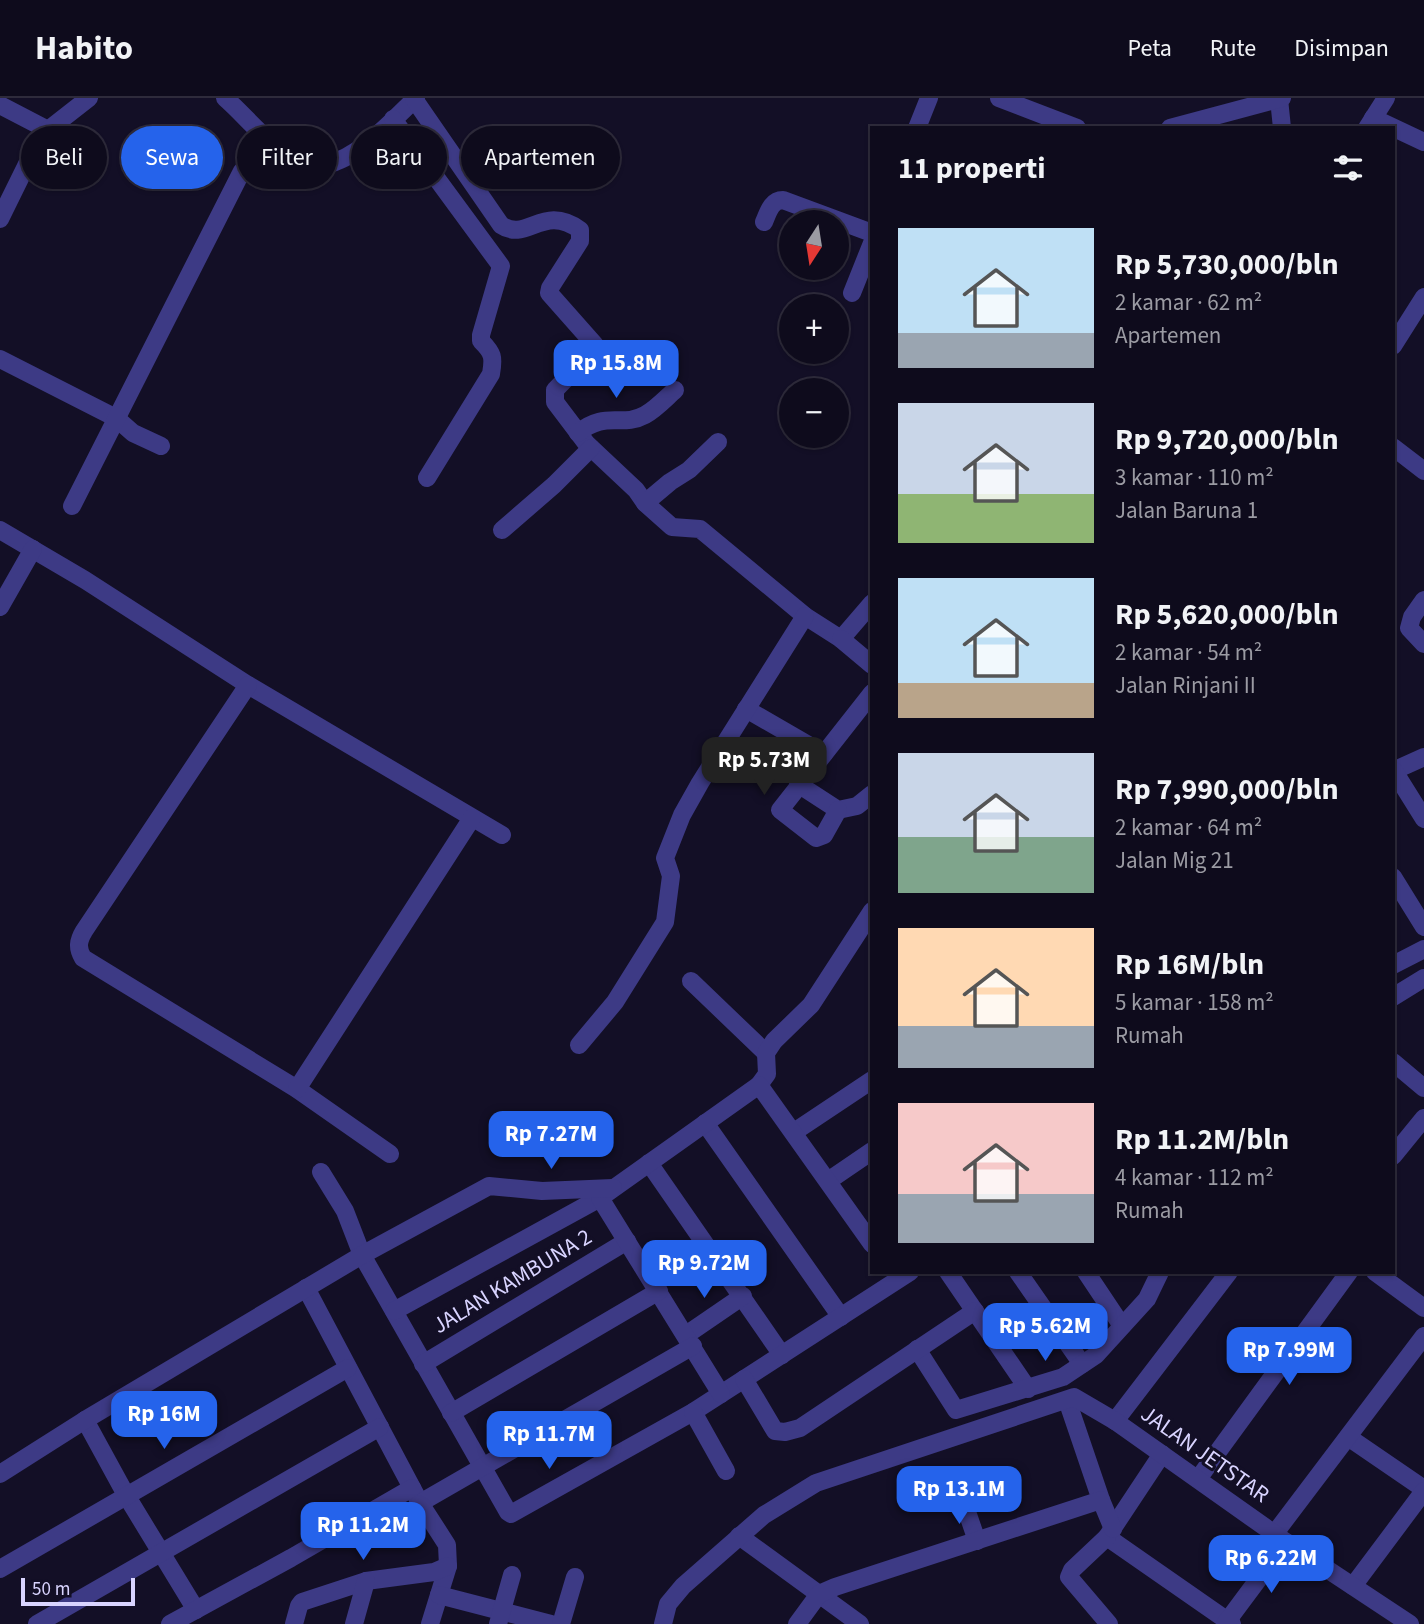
<!DOCTYPE html>
<html lang="id">
<meta charset="utf-8">
<style>
body{margin:0;font-family:"Source Sans 3",sans-serif;background:#171425;color:#f1f3f6;height:100vh;display:flex;flex-direction:column;font-size:26px;white-space:nowrap}
*{box-sizing:border-box;margin:0}
p{font-size:23px;color:#9b9ba3}
.icon{flex:none;width:38px;height:38px;fill:none;stroke:currentColor;stroke-width:2;stroke-linecap:round;stroke-linejoin:round}
.map{position:relative;flex:1;overflow:hidden}
.side{position:absolute;left:870px;top:28px;width:525px;height:1148px;display:flex;flex-direction:column;background:#0e0b1c;border-radius:0px;box-shadow:0 2px 5px #0004,0 0 0 2px #2e2b3b}
.side>*{flex:none}
.guide{position:absolute;left:21px;top:28px;width:665px;height:63px;display:flex;gap:14px}
.needle{width:46px;rotate:192deg}
.tools{position:absolute;left:779px;top:112px;display:grid;gap:14px}
.tools a{display:grid;place-items:center;width:70px;height:70px;border-radius:50%;background:#0e0b1c;box-shadow:0 2px 5px #0004,0 0 0 2px #2e2b3b;font-size:35px}
.scale{position:absolute;left:21px;bottom:18px;width:114px;box-sizing:border-box;padding-left:7px;border:4px solid #d9d4ff;border-top:0;font-size:19px;line-height:24px;white-space:nowrap;color:#d9d4ff;-webkit-text-stroke:5px #130f26;paint-order:stroke}
.price{position:absolute;translate:-50% -60px;padding:0 16px;border-radius:14px;background:#2563eb;color:#fff;font-size:23px;line-height:46px;filter:drop-shadow(0 2px 4px #0008)}
.price::after{content:'';position:absolute;left:50%;top:42px;width:21px;height:16px;margin-left:-10px;background:inherit;clip-path:polygon(0 0,100% 0,50% 100%)}
.price.active{background:#222;color:#fff}
ul{padding:0;list-style:none}
li{display:flex;align-items:center;gap:21px;height:175px;padding:0 28px}
li span{display:grid;place-items:center;flex:none;width:196px;height:140px;border-radius:0px;color:#555}
li>.icon{margin-inline-start:auto}
span .icon{width:84px;height:84px;fill:#fffc;stroke-width:1}
li b{font-size:30px}
h2{display:flex;justify-content:space-between;align-items:center;height:84px;padding:0 28px;font-size:30px}
.pill{padding:0 24px;border-radius:32px;background:#0e0b1c;box-shadow:0 2px 5px #0004,0 0 0 2px #2e2b3b;font-size:24px;line-height:63px}
.pill.active{background:#2563eb;color:#fff}
header{display:flex;align-items:center;gap:42px;box-sizing:border-box;height:98px;padding:0 35px;background:#0e0b1c;border-bottom:2px solid #2e2b3b}
header strong{font-size:33px}
nav{display:flex;gap:38px;margin-inline-start:auto;font-size:24px}
.map>svg:first-child{display:block}
.lines{fill:none;stroke-linecap:round;stroke-linejoin:round}
.minor{stroke:#3d3a85;stroke-width:18}
.labels{text-anchor:middle;dominant-baseline:central;stroke-width:6;stroke-linejoin:round;paint-order:stroke}
.street-label{font-size:23px;fill:#d9d4ff;stroke:#130f26}
</style>
<header>
<strong>Habito</strong>
<nav><a>Peta</a><a>Rute</a><a>Disimpan</a></nav>
</header>
<div class="map">
<svg width="1424" height="1526" viewBox="0 0 1424 1526">
<rect width="100%" height="100%" fill="#130f26"/>
<g class="lines">
<!-- minor -->
<g class="minor">
<path d="M225,0C241,14 255,31 272,45C285,56 306,71 325,67C359,60 392,23 416,0"/>
<polyline points="999,0 1077,30"/>
<path d="M414,1L501,127C527,145 543,105 580,132V143L550,190L549,195L595,247L593,253L555,292V304L586,345L636,392L645,405L672,429L700,431L805,518L841,541L872,505"/>
<polyline points="1279,1 1282,30"/>
<polyline points="0,7 48,32"/>
<polyline points="1373,20 1424,44"/>
<path d="M393,21L501,168L481,237V243C493,255 494,259 491,276L427,380"/>
<polyline points="917,30 929,0"/>
<polyline points="1170,30 1282,0"/>
<polyline points="1367,30 1386,0"/>
<polyline points="0,121 31,58 48,32 89,0"/>
<path d="M764,124C768,115 771,102 783,102L872,135"/>
<polyline points="852,195 872,145"/>
<polyline points="1393,248 1424,199"/>
<polyline points="0,261 116,320 133,335 161,348"/>
<path d="M578,335C606,312 621,330 645,317C656,311 666,300 675,292"/>
<polyline points="1393,349 1424,373"/>
<polyline points="645,405 670,384 689,372 718,344"/>
<polyline points="72,408 242,73"/>
<polyline points="0,432 85,482 248,587 502,737"/>
<polyline points="502,432 554,387 591,350"/>
<polyline points="1424,502 1412,519 1409,530 1424,546"/>
<polyline points="0,509 33,451"/>
<polyline points="841,541 872,567"/>
<path d="M248,587L84,833C78,843 77,850 83,860L297,991L390,1056"/>
<polyline points="746,611 824,656"/>
<polyline points="1393,673 1424,659"/>
<polyline points="1394,673 1424,721"/>
<polyline points="798,686 838,712 857,708 872,696"/>
<polyline points="838,712 824,737 816,740 780,712 872,595"/>
<polyline points="1393,779 1424,829"/>
<polyline points="1393,867 1424,851"/>
<polyline points="691,883 766,955"/>
<polyline points="1393,899 1424,880"/>
<polyline points="579,947 615,904 665,824 671,778 665,760 682,717 700,685 805,518"/>
<polyline points="1393,964 1424,990"/>
<polyline points="759,987 767,976 766,955 774,943 811,907 872,813"/>
<polyline points="297,991 472,720"/>
<polyline points="705,1025 841,1219"/>
<polyline points="794,1034 872,982"/>
<polyline points="1393,1058 1424,1020"/>
<polyline points="649,1065 782,1257"/>
<polyline points="321,1074 345,1113 362,1157 508,1414 511,1416 693,1314 910,1174"/>
<polyline points="828,1083 872,1053"/>
<polyline points="948,1174 1028,1291"/>
<polyline points="1018,1174 1082,1266"/>
<polyline points="1086,1174 1122,1228"/>
<polyline points="1375,1174 1424,1210"/>
<polyline points="306,1190 420,1405 447,1447 448,1468 430,1526"/>
<polyline points="394,1213 600,1100"/>
<polyline points="686,1237 743,1198"/>
<polyline points="917,1251 956,1312 1063,1279 1096,1257 1147,1201 1160,1174"/>
<polyline points="423,1266 627,1143"/>
<polyline points="744,1281 775,1333 785,1334 800,1330 975,1213"/>
<polyline points="721,1296 600,1100 759,987 872,1146"/>
<polyline points="1067,1302 1101,1402"/>
<polyline points="693,1314 726,1373"/>
<polyline points="451,1315 659,1193"/>
<polyline points="85,1322 126,1397 196,1512"/>
<polyline points="1115,1323 1229,1174"/>
<polyline points="1348,1339 1424,1391"/>
<polyline points="1162,1356 1107,1439 1232,1526"/>
<polyline points="0,1376 85,1322 362,1157 489,1088 542,1093 613,1090"/>
<polyline points="1198,1381 1349,1174"/>
<polyline points="963,1402 977,1443"/>
<polyline points="420,1405 693,1248"/>
<polyline points="1275,1435 1424,1238"/>
<polyline points="739,1438 860,1526"/>
<polyline points="1107,1439 1072,1472 1069,1479 1109,1526"/>
<polyline points="0,1471 348,1270"/>
<polyline points="1353,1488 1424,1393"/>
<polyline points="439,1497 551,1526"/>
<polyline points="37,1526 380,1329"/>
<polyline points="170,1526 291,1460 412,1390"/>
<polyline points="294,1526 299,1508 302,1504 366,1483 434,1474 448,1468"/>
<polyline points="354,1526 366,1483"/>
<polyline points="498,1526 512,1477"/>
<polyline points="561,1526 575,1479"/>
<polyline points="663,1526 668,1506 683,1488 764,1417 816,1385 1074,1299 1115,1323 1286,1444 1410,1526"/>
<polyline points="797,1526 819,1496 835,1489 1101,1402 1113,1431"/>
<polyline points="1225,1526 1286,1444"/>
</g>
</g>
<g class="labels">
<!-- street labels -->
<g class="street-label">
<text transform="translate(512 1183) rotate(-31)">JALAN KAMBUNA 2</text>
<text transform="translate(1205 1356) rotate(35)">JALAN JETSTAR</text>
</g>
</g>
</svg>
<div class="tools">
<a><svg class="needle" viewBox="-14 -14 28 28"><path d="M0-13l5 13h-10z" fill="#e53935"/><path d="M0 13l5-13h-10z" fill="#9b9ba3"/></svg></a>
<a>+</a>
<a>−</a>
</div>
<div class="scale">50 m</div>
<b class="price" style="left:616px;top:302px">Rp 15.8M</b>
<b class="price active" style="left:764px;top:699px">Rp 5.73M</b>
<b class="price" style="left:551px;top:1073px">Rp 7.27M</b>
<b class="price" style="left:704px;top:1202px">Rp 9.72M</b>
<b class="price" style="left:1045px;top:1265px">Rp 5.62M</b>
<b class="price" style="left:1289px;top:1289px">Rp 7.99M</b>
<b class="price" style="left:164px;top:1353px">Rp 16M</b>
<b class="price" style="left:549px;top:1373px">Rp 11.7M</b>
<b class="price" style="left:959px;top:1428px">Rp 13.1M</b>
<b class="price" style="left:363px;top:1464px">Rp 11.2M</b>
<b class="price" style="left:1271px;top:1497px">Rp 6.22M</b>
<div class="guide">
<a class="pill">Beli</a>
<a class="pill active">Sewa</a>
<a class="pill">Filter</a>
<a class="pill">Baru</a>
<a class="pill">Apartemen</a>
</div>
<section class="side">
<h2>11 properti<svg class="icon" aria-label="filters" viewBox="0 0 24 24"><path d="M4 7h16M4 17h16"/><circle cx="9" cy="7" r="2"/><circle cx="15" cy="17" r="2"/></svg></h2>
<ul>
<li><span style="background:linear-gradient(#bfe0f5 75%,#9aa5b1 0)"><svg class="icon" aria-label="home" viewBox="0 0 24 24"><path d="M3 11l9-7 9 7M6 9v11h12V9"/></svg></span><div><b>Rp 5,730,000/bln</b><p>2 kamar · 62 m²</p><p>Apartemen</p></div></li>
<li><span style="background:linear-gradient(#c9d6e8 65%,#8fb573 0)"><svg class="icon" aria-label="home" viewBox="0 0 24 24"><path d="M3 11l9-7 9 7M6 9v11h12V9"/></svg></span><div><b>Rp 9,720,000/bln</b><p>3 kamar · 110 m²</p><p>Jalan Baruna 1</p></div></li>
<li><span style="background:linear-gradient(#bfe0f5 75%,#b9a48a 0)"><svg class="icon" aria-label="home" viewBox="0 0 24 24"><path d="M3 11l9-7 9 7M6 9v11h12V9"/></svg></span><div><b>Rp 5,620,000/bln</b><p>2 kamar · 54 m²</p><p>Jalan Rinjani II</p></div></li>
<li><span style="background:linear-gradient(#c9d6e8 60%,#7fa58c 0)"><svg class="icon" aria-label="home" viewBox="0 0 24 24"><path d="M3 11l9-7 9 7M6 9v11h12V9"/></svg></span><div><b>Rp 7,990,000/bln</b><p>2 kamar · 64 m²</p><p>Jalan Mig 21</p></div></li>
<li><span style="background:linear-gradient(#ffd9b3 70%,#9aa5b1 0)"><svg class="icon" aria-label="home" viewBox="0 0 24 24"><path d="M3 11l9-7 9 7M6 9v11h12V9"/></svg></span><div><b>Rp 16M/bln</b><p>5 kamar · 158 m²</p><p>Rumah</p></div></li>
<li><span style="background:linear-gradient(#f6c9c9 65%,#9aa5b1 0)"><svg class="icon" aria-label="home" viewBox="0 0 24 24"><path d="M3 11l9-7 9 7M6 9v11h12V9"/></svg></span><div><b>Rp 11.2M/bln</b><p>4 kamar · 112 m²</p><p>Rumah</p></div></li>
</ul>
</section>
</div>
